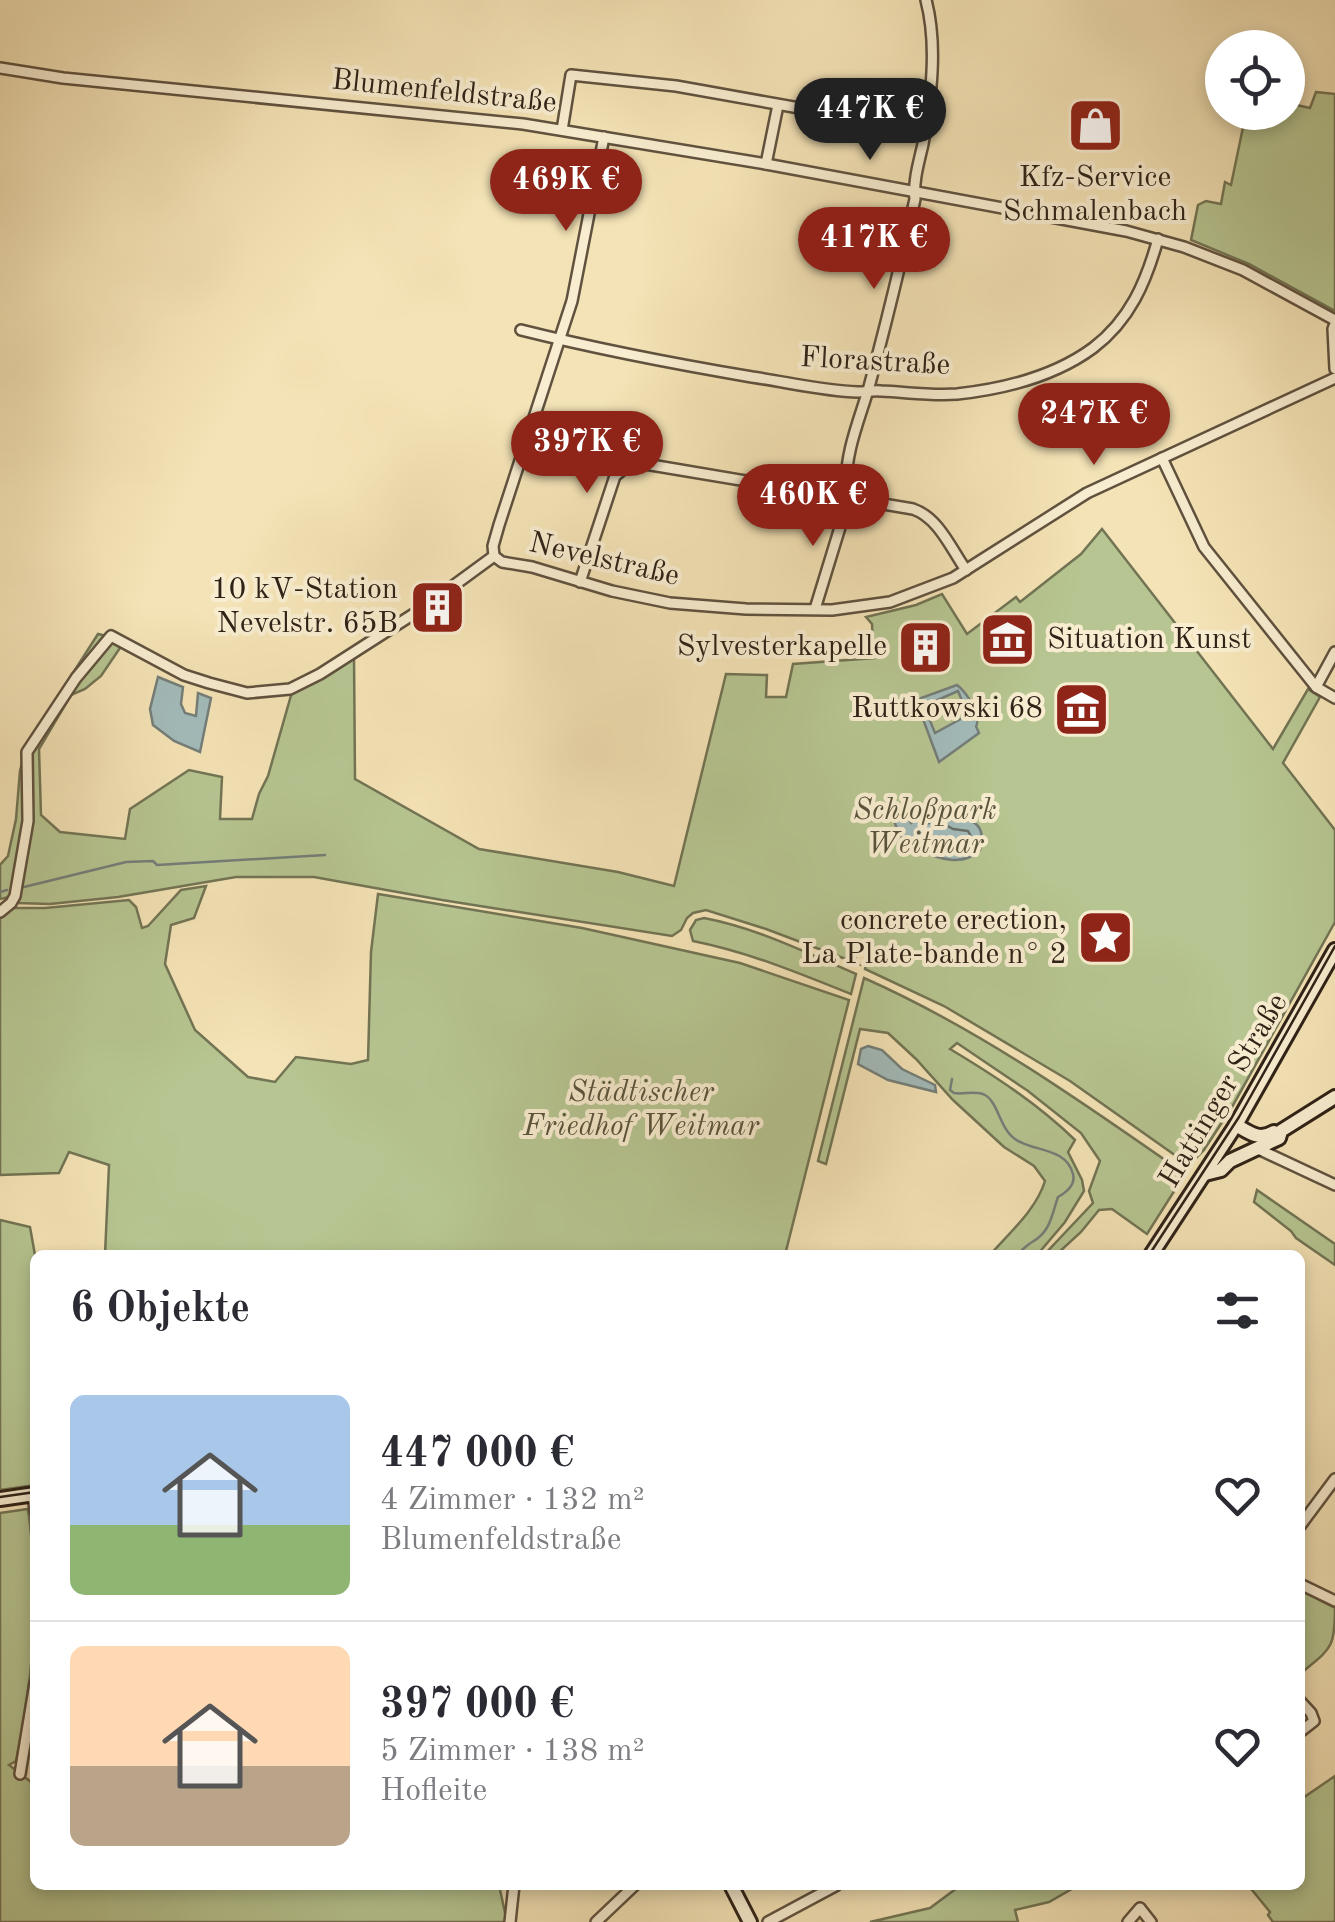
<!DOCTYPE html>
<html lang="de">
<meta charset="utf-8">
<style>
body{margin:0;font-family:"Old Standard TT",serif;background:#f2f2f3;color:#2b2b33;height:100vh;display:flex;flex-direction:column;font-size:38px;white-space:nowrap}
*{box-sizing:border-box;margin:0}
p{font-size:32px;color:#7c7c81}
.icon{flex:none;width:55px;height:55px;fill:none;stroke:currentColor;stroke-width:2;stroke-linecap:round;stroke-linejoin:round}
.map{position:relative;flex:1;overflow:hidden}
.panel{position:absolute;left:30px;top:1250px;width:1275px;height:640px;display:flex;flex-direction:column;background:#fff;border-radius:15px;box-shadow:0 5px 15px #0003}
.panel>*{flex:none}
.buttons{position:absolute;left:1205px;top:30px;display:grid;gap:20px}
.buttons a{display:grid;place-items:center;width:100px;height:100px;border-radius:50%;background:#fff;box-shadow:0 5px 15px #0003;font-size:50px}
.price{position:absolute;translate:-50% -85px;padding:0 22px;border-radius:35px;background:#8f2418;color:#fff;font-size:32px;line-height:65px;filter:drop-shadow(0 2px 5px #0008)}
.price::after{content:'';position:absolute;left:50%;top:60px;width:30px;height:22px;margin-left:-15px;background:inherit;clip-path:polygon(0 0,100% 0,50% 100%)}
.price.current{background:#222;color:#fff}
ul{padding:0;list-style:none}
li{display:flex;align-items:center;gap:30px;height:250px;padding:0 40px}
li+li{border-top:2px solid #e1e1e2}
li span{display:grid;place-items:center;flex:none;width:280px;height:200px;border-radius:15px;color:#555}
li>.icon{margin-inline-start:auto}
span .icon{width:120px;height:120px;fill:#fffc;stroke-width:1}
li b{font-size:42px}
h2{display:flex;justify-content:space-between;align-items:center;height:120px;padding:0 40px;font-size:42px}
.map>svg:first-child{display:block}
.green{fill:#b6c591;stroke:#727454;stroke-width:2.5}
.water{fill:#a2bbba;stroke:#747e79;stroke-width:2.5;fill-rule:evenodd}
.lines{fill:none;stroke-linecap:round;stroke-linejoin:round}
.shore{stroke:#686e68;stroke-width:2.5}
.stream{stroke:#747e79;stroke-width:2.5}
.minor-casing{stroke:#60523f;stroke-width:14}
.secondary-casing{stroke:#2f2217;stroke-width:18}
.minor{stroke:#f8edd0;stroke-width:9}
.secondary{stroke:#f8edd0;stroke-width:12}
.tram{stroke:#2f2217;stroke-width:2.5}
.labels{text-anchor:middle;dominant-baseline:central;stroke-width:8;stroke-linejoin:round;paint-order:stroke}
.street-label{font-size:30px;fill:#2f2217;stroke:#f8edd0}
.poi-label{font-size:30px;fill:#2f2217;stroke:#f8edd0;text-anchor:end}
.park-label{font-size:30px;font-style:italic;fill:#58533c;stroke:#f8edd0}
</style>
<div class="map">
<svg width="1335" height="1922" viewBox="0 0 1335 1922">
<rect width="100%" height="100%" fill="#f4e3b6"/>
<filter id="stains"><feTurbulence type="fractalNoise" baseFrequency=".002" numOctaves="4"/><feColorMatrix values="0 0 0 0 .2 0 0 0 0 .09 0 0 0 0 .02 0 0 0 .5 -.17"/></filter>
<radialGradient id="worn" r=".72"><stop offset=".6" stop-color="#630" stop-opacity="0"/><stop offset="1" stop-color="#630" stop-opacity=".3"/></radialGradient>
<!-- green -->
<g class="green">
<polygon points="1316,92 1335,94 1335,311 1249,264 1191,240 1198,205 1206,201 1221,204 1225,182 1231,185 1246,113 1288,112 1288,103 1310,108"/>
<polygon points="1102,529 1273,749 1308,689 1320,697 1283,763 1335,830 1335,922 1232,1107 1204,1150 1189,1165 1070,1081 944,1006 865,969 869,952 846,941 859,964 766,929 706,910 693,913 687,918 681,930 672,936 442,900 314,877 236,877 118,897 50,904 16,903 9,897 0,899 0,865 8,856 16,819 20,771 26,746 98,634 111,637 122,645 101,676 85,689 71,695 39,749 41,815 60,832 125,839 130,809 189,770 222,777 220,819 252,819 259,794 268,776 292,692 317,682 354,657 355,779 479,849 618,872 674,886 726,674 767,675 766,697 786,697 793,664 874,658 872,624 866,617 916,605 942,594 967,634 1016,597 1020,602 1081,554"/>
<polygon points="206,886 194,918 171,925 165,964 195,1030 248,1077 275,1082 296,1057 351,1064 368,1060 371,952 378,894 582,928 740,963 849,1000 785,1255 105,1255 109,1165 69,1152 59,1173 0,1175 0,911 12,908 45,908 129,900 136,907 142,928 148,926 181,890"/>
<path d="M704,918C757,928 807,953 856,974L851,994C799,973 748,952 693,941L690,930L696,920Z"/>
<path d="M864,978C979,1029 1082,1102 1185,1174L1147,1234L1112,1209L1099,1210L1081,1232L1056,1255H1044L1093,1203L1089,1191L1100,1161L1081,1133L1028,1091L957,1043L950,1049C995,1076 1038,1104 1075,1140L1068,1152L1082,1180L1084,1191L1065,1222L1037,1255H990C1010,1232 1036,1210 1045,1181L1034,1166L1004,1147L953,1100L916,1059L888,1033L860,1029L826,1164L818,1161Z"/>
<polygon points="1257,1190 1335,1244 1335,1265 1296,1238 1291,1231 1254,1202"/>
<polygon points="0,1220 30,1227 35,1255 35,1485 0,1490"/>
<path d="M28,1509C40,1594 34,1678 16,1761L9,1765L35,1785V1885H499L507,1922H0V1513Z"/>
<path d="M1300,1590L1335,1608C1335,1649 1331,1648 1300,1674Z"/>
<polygon points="1335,1776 1335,1922 1273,1922 1268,1915 1270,1912 1248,1885 1300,1885 1300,1800"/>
<polygon points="961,1885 1110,1885 1106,1887 1077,1886 1049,1902 1015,1910 1018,1922 870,1922 930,1908"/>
</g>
<!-- water -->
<g class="water">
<polygon points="158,677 183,687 181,704 185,713 196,716 198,693 211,698 200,752 174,741 153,725 150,709"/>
<path d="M957,685C965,691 976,707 977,718C978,733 973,719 979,733L939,762L917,703L921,698ZM958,691L968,715L935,733L924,706Z"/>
<path d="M896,808H902L911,823L931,810C944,811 944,815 954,819C960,821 966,819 971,821C983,826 983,839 980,850C963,867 939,859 919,850C914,848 909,848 905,843C899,835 894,822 892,813Z"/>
<polygon points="868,1046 882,1050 902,1069 935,1085 936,1092 888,1080 858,1064 861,1049"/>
</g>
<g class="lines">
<!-- shore -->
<path class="shore" d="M937,820L953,829L968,831L973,840L972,844C954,856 935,846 917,838L918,831L931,821Z"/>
<!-- stream -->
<g class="stream">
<polyline points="24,887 126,862 153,861 157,865 325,855"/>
<polyline points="0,892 7,890"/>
<path d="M952,1079L950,1090L954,1093C963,1095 976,1090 985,1095C998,1102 1000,1129 1015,1139C1033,1152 1066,1147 1073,1174C1076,1185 1067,1192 1058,1197C1053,1211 1051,1228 1038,1238C1030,1244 1024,1246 1018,1255"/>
</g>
<defs>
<g id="minor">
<polyline points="0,68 63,78 523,124 766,164 1126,231 1184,247 1243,270 1335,320"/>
<polyline points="562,130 571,75 676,86 816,111"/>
<polyline points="766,164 778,105"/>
<polyline points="1335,324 1333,329 1335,369"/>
<path d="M521,330C597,349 675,364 752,377C787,382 823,391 858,392C866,392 873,390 881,391C906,392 931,396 957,394C1003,389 1055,376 1093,348C1130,320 1146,282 1158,239"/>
<polyline points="1162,458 1204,547 1316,687 1335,698"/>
<path d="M846,485C846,450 859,421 869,387C886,325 901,262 915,199C913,181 919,162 923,144C931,98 938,46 926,0"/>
<polyline points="494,556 502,562 532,567 612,591 670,603 746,609 832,610 890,602 953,578 1087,493 1335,378"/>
<polyline points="494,556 493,546 499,525 572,301 604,137"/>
<path d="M580,582L615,476L627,466L645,464L913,509C939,518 951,549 966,570"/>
<polyline points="815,609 849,498"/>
<polyline points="1316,687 1335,652"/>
<polyline points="0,912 11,903 15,896 28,821 27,752 76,678 111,636 184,675 209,683 247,693 290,689 320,674 423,608 494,556"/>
<polyline points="1256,1148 1335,1185"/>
<polyline points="33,1495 35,1511"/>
<polyline points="1300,1526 1335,1479"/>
<polyline points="1300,1584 1335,1601"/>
<polyline points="1300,1701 1311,1713 1314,1721 1300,1732"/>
<polyline points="20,1774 35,1683"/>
<polyline points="510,1922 514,1885"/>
<polyline points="596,1922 635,1885"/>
<polyline points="768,1922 837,1885"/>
<polyline points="1128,1922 1140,1908 1151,1922"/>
</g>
<g id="secondary">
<path d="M1236,1125C1250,1133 1259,1141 1274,1132"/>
<polyline points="1205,1174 1221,1170 1230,1161 1279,1138 1281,1131 1335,1097"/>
<polyline points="1151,1255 1236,1125 1335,950"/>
<polyline points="0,1499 35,1494"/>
<polyline points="731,1885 750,1922"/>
</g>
</defs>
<!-- minor casing -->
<use href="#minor" class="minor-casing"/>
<!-- secondary casing -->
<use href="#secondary" class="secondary-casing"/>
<!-- minor -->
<use href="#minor" class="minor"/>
<!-- secondary -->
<use href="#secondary" class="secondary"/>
<!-- tram -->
<g class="tram">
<polyline points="1149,1255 1239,1117 1335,946"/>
<polyline points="0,1497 35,1492"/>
</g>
</g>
<!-- icons -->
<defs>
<symbol id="shop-square" viewBox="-11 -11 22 22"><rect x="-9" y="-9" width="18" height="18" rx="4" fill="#8f2418" stroke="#f8edd0"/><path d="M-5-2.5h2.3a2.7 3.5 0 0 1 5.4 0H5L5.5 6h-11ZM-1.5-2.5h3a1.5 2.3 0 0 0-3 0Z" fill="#fff"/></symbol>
<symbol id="building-square" viewBox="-11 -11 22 22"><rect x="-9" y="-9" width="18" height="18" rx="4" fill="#8f2418" stroke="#f8edd0"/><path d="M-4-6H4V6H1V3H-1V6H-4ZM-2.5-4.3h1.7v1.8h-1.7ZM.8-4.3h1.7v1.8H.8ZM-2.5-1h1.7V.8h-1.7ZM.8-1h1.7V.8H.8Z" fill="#fff"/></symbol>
<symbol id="museum-square" viewBox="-11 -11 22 22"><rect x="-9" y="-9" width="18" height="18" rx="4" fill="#8f2418" stroke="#f8edd0"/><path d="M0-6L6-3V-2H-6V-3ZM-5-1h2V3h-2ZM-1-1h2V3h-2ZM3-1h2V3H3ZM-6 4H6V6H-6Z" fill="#fff"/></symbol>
<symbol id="sight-square" viewBox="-11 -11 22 22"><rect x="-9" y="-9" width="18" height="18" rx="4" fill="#8f2418" stroke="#f8edd0"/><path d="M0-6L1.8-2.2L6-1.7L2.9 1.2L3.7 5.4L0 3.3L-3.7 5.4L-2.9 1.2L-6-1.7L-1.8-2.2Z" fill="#fff"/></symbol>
</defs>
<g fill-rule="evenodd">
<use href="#shop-square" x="1064" y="94" width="63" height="63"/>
<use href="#building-square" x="406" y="576" width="63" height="63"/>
<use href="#museum-square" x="976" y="608" width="63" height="63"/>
<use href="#building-square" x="894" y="616" width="63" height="63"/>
<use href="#museum-square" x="1050" y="678" width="63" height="63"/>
<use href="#sight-square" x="1074" y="906" width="63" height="63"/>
</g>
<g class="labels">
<!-- street labels -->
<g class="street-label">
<text transform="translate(444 92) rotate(6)">Blumenfeldstraße</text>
<text transform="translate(875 362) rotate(3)">Florastraße</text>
<text transform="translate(604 560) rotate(13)">Nevelstraße</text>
<text transform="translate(1224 1091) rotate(-59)">Hattinger Straße</text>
</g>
<!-- poi labels -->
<g class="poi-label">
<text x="1095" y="178" text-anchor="middle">Kfz-Service<tspan x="1095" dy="34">Schmalenbach</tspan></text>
<text x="398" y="590">10 kV-Station<tspan x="398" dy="34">Nevelstr. 65B</tspan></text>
<text x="1047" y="640" text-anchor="start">Situation Kunst</text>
<text x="887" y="647">Sylvesterkapelle</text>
<text x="1043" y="709">Ruttkowski 68</text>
<text x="1067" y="921">concrete erection,<tspan x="1067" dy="34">La Plate-bande n° 2</tspan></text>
</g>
<!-- park labels -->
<g class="park-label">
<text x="925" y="811">Schloßpark<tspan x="925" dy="34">Weitmar</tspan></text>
<text x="641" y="1093">Städtischer<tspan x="641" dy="34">Friedhof Weitmar</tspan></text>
</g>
</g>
<rect width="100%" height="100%" filter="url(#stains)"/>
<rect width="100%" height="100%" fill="url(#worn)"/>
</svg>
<div class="buttons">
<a><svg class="icon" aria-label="locate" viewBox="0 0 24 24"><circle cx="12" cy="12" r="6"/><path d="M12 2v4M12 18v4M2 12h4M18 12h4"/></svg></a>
</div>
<b class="price current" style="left:870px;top:163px">447K €</b>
<b class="price" style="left:566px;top:234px">469K €</b>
<b class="price" style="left:874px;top:292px">417K €</b>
<b class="price" style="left:1094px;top:468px">247K €</b>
<b class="price" style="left:587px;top:496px">397K €</b>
<b class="price" style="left:813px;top:549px">460K €</b>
<section class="panel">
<h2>6 Objekte<svg class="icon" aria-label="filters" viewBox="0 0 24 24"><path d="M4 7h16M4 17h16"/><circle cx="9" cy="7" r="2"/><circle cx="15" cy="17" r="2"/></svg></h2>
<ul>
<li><span style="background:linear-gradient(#a9c7e8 65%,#8fb573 0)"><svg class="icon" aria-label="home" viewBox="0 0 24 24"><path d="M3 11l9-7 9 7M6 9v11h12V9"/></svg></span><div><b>447 000 €</b><p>4 Zimmer · 132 m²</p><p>Blumenfeldstraße</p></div><svg class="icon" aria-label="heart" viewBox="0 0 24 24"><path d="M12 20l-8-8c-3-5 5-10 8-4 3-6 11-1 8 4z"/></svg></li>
<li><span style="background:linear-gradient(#ffd9b3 60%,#b9a48a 0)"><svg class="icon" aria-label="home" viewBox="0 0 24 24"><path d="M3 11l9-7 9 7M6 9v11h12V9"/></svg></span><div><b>397 000 €</b><p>5 Zimmer · 138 m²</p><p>Hofleite</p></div><svg class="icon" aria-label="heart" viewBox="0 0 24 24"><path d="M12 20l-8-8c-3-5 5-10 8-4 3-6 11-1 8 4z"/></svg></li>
</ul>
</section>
</div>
